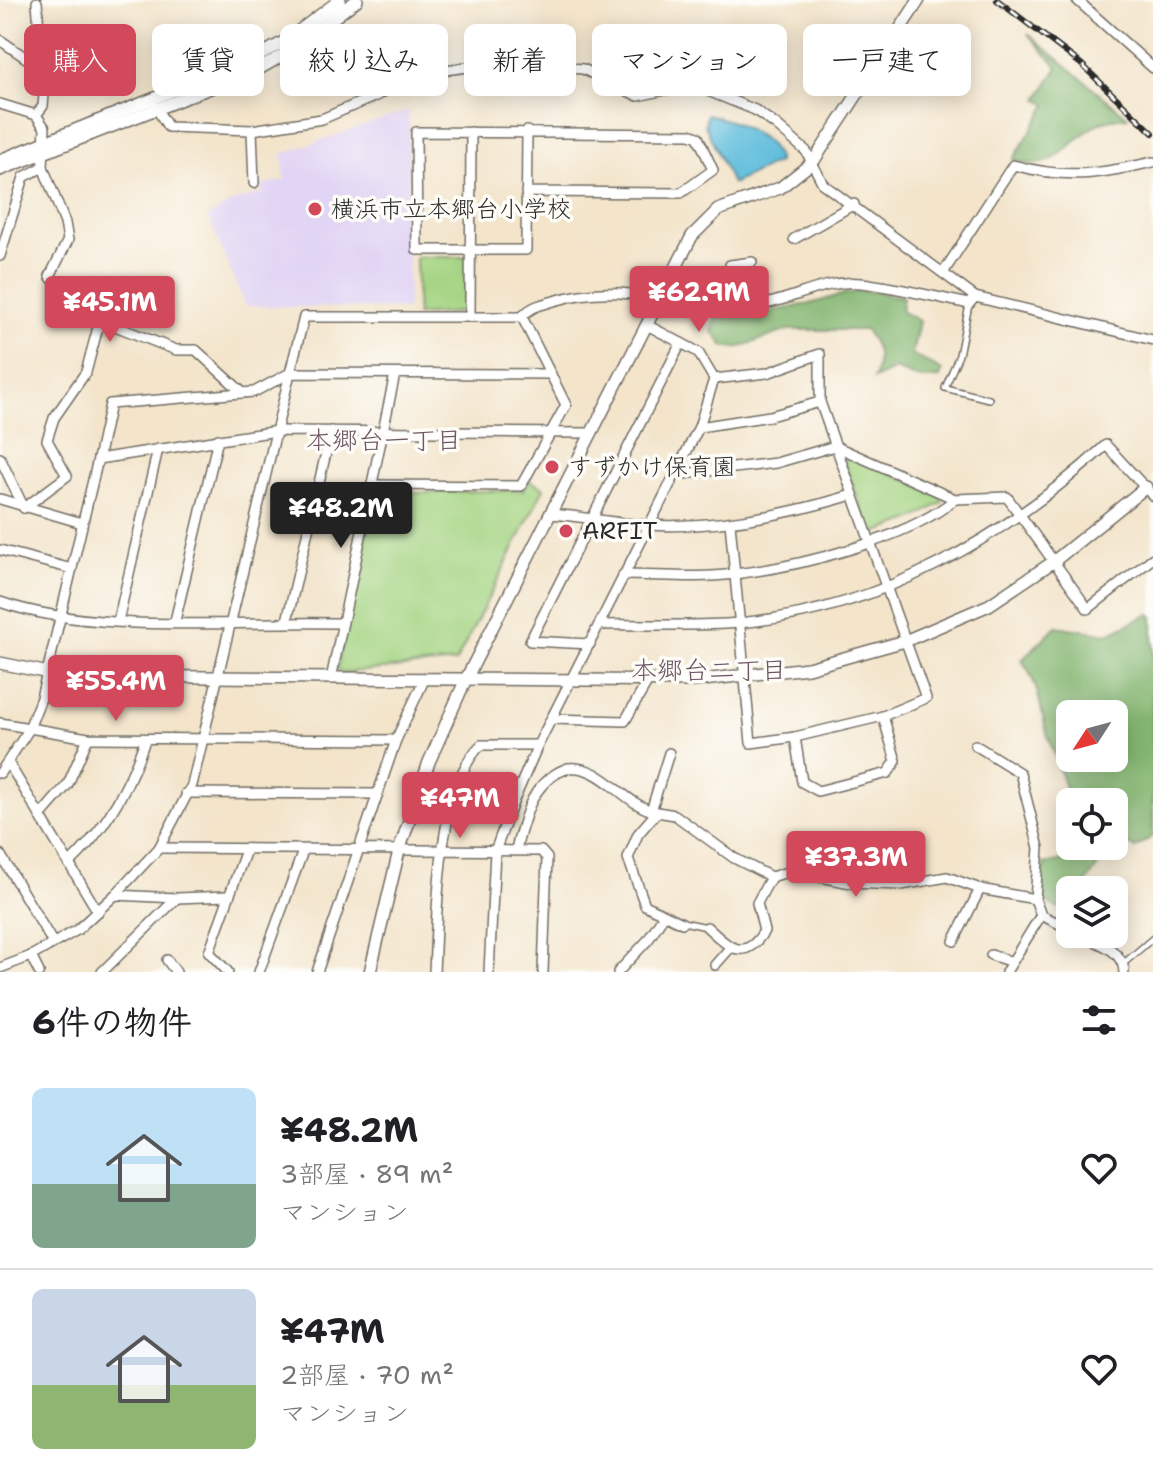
<!DOCTYPE html>
<html lang="ja">
<meta charset="utf-8">
<style>
body{margin:0;font-family:"Shantell Sans","Klee One",sans-serif;background:#f6f6f6;color:#202124;height:100vh;display:flex;flex-direction:column;font-size:30px;white-space:nowrap}
*{box-sizing:border-box;margin:0}
p{font-size:26px;color:#757577}
.icon{flex:none;width:44px;height:44px;fill:none;stroke:currentColor;stroke-width:2;stroke-linecap:round;stroke-linejoin:round}
.map{position:relative;height:972px;overflow:hidden}
.panel{display:flex;flex-direction:column;background:#fff;flex:1}
.panel>*{flex:none}
.hud{position:absolute;left:24px;top:24px;width:1106px;height:72px;display:flex;gap:16px}
.needle{width:52px;rotate:234deg}
.tools{position:absolute;left:1056px;top:700px;display:grid;gap:16px}
.tools a{display:grid;place-items:center;width:72px;height:72px;border-radius:12px;background:#fff;box-shadow:0 4px 20px #0003;font-size:40px}
.price{position:absolute;translate:-50% -68px;padding:0 18px;border-radius:8px;background:#d1495b;color:#fff;font-size:26px;line-height:52px;filter:drop-shadow(0 2px 4px #0008)}
.price::after{content:'';position:absolute;left:50%;top:48px;width:24px;height:18px;margin-left:-12px;background:inherit;clip-path:polygon(0 0,100% 0,50% 100%)}
.price.selected{background:#222;color:#fff}
ul{padding:0;list-style:none}
li{display:flex;align-items:center;gap:24px;height:200px;padding:0 32px}
li+li{border-top:2px solid #e0e0e0}
li span{display:grid;place-items:center;flex:none;width:224px;height:160px;border-radius:12px;color:#555}
li>.icon{margin-inline-start:auto}
span .icon{width:96px;height:96px;fill:#fffc;stroke-width:1}
li b{font-size:34px}
h2{display:flex;justify-content:space-between;align-items:center;height:96px;padding:0 32px;font-size:34px}
.chip{padding:0 28px;border-radius:12px;background:#fff;box-shadow:0 4px 20px #0003;font-size:28px;line-height:72px}
.chip.selected{background:#d1495b;color:#fff}
.map>svg:first-child{display:block}
.built{fill:#e1d4f4}
.green{fill:#a5d483;stroke:#688057;stroke-width:2}
.forest{fill:#84b671;stroke:#58704e;stroke-width:2;fill-rule:evenodd}
.water{fill:#5ebddc;stroke:#447484;stroke-width:2}
.lines{fill:none;stroke-linecap:round;stroke-linejoin:round}
.service-casing{stroke:#716c63;stroke-width:8}
.minor-casing{stroke:#716c63;stroke-width:12}
.tertiary-casing{stroke:#716c63;stroke-width:14}
.service{stroke:#fff;stroke-width:5}
.minor{stroke:#fff;stroke-width:9}
.tertiary{stroke:#fff;stroke-width:11}
.rail-casing{stroke:#2b2b2b;stroke-width:6}
.rail{stroke:#fdfcf7;stroke-width:3;stroke-dasharray:9;stroke-linecap:butt}
.poi-dot{fill:#d1495b;stroke:#fdfcf7;stroke-width:3}
.labels{text-anchor:middle;dominant-baseline:central;stroke-width:7;stroke-linejoin:round;paint-order:stroke}
.poi-label{font-size:24px;fill:#2b2b2b;stroke:#fdfcf7;text-anchor:start}
.neighbourhood-label{font-size:26px;fill:#6d5666;stroke:#fdfcf7}
</style>
<div class="map">
<svg width="1153" height="972" viewBox="0 0 1153 972">
<rect width="100%" height="100%" fill="#fdfcf7"/>
<filter id="ink" filterUnits="userSpaceOnUse"><feTurbulence type="fractalNoise" baseFrequency=".0125" numOctaves="2"/><feDisplacementMap in="SourceGraphic" scale="16" xChannelSelector="R" yChannelSelector="G"/><feConvolveMatrix kernelMatrix="1 2 1 2 8 2 1 2 1" color-interpolation-filters="sRGB"/></filter>
<filter id="wash" filterUnits="userSpaceOnUse"><feTurbulence type="fractalNoise" baseFrequency=".006" numOctaves="4" result="noise"/><feDisplacementMap in="SourceGraphic" scale="32" xChannelSelector="R" yChannelSelector="G"/><feGaussianBlur stdDeviation="1.8" result="paint"/><feColorMatrix in="noise" values="0 0 0 0 0 0 0 0 0 0 0 0 0 0 0 0 0 1.4 0 .05"/><feComposite in="paint" operator="in"/></filter>
<g filter="url(#wash)">
<rect width="100%" height="100%" fill="#f3e4ca"/>
<!-- built -->
<polygon class="built" points="409,110 408,309 245,306 208,217 235,201 262,193 261,186 285,180 282,154"/>
<!-- green -->
<g class="green">
<polygon points="416,257 467,257 465,312 417,315"/>
<polygon points="849,453 940,496 943,502 911,520 872,534 843,459"/>
<polygon points="530,481 544,488 456,662 341,673 337,669 375,494 523,490"/>
</g>
<!-- forest -->
<g class="forest">
<path d="M1028,34L1128,117C1117,118 1106,119 1096,125C1066,143 1056,175 1013,160L1047,105L1038,99L1058,67Z"/>
<path d="M869,291L903,297L901,311L919,321L912,354L942,371L940,378L920,379L895,369L874,379C880,358 879,347 865,330H788L737,348L724,346L712,331L716,318C747,317 778,310 809,304C830,299 846,291 869,291Z"/>
<path d="M1150,614L1153,617V836L1135,848L1118,840L1114,844V802H1070V846H1112L1081,890H1070V905L1057,908L1044,900L1041,888L1044,864L1063,860C1083,816 1058,771 1046,729C1038,699 1040,688 1022,660L1056,626L1108,634ZM1114,714V758H1070V714Z"/>
</g>
<!-- water -->
<path class="water" d="M707,114C731,120 774,135 778,162L732,184L705,125Z"/>
</g>
<g filter="url(#ink)">
<g class="lines">
<defs>
<g id="service">
<polyline points="165,49 169,94"/>
<polyline points="969,305 959,355 945,388 989,399"/>
<polyline points="683,922 707,927"/>
<polyline points="1123,964 1153,938"/>
</g>
<g id="minor">
<polyline points="1077,0 1153,68"/>
<polyline points="0,40 42,69 58,61 121,47"/>
<path d="M0,104L36,115L45,128L43,167L65,223L68,240L50,276C63,296 90,292 101,316L86,372L54,418L47,440L67,476L24,508"/>
<polyline points="155,106 168,127 252,130 322,119 378,95 412,74 501,63 583,69 638,96 683,86 698,87 755,110 776,125 806,151 823,184 975,297 1153,340"/>
<polyline points="36,115 43,106 44,95 37,2"/>
<polyline points="252,130 254,183"/>
<polyline points="526,192 681,193 713,170 698,137 690,134 416,132 417,250 526,250 527,131"/>
<polyline points="794,239 854,204"/>
<polyline points="0,256 24,177 43,167"/>
<path d="M943,273L1013,165C1070,180 1097,174 1153,162"/>
<polyline points="735,306 730,265 752,262"/>
<polyline points="470,317 471,132"/>
<path d="M522,317C531,306 541,305 554,301C632,276 684,316 760,305C793,300 825,279 861,283C897,287 934,297 969,304L975,297"/>
<polyline points="100,320 176,350 196,350 243,393"/>
<polyline points="714,379 767,373 820,354 820,402 926,698 883,716 896,761 888,773 818,791 802,782 795,737"/>
<polyline points="699,427 770,416 820,402"/>
<polyline points="0,458 24,508"/>
<polyline points="98,459 110,404 254,392 290,373 304,317 522,317 566,405 521,486 373,485"/>
<polyline points="674,475 776,463 835,446 955,499 1007,497 1088,609 1153,558"/>
<polyline points="0,499 82,523"/>
<path d="M550,514C583,516 615,524 647,525C717,529 786,515 852,495"/>
<polyline points="730,523 751,743 795,737 883,716"/>
<polyline points="0,550 72,569"/>
<path d="M623,575C659,575 698,579 734,574C797,567 907,540 955,499"/>
<path d="M0,602C93,635 240,620 341,623"/>
<polyline points="118,621 158,449"/>
<polyline points="175,621 218,439"/>
<polyline points="287,621 331,431"/>
<path d="M599,625C645,624 693,627 739,623C879,610 1004,539 1106,445L1153,496"/>
<polyline points="590,644 530,641 681,343"/>
<polyline points="331,679 395,374"/>
<polyline points="551,719 625,721 648,681"/>
<polyline points="0,723 88,738 396,740"/>
<polyline points="975,745 1020,773 1039,848 1035,899"/>
<polyline points="9,764 98,912"/>
<polyline points="0,773 28,731 41,698 98,459 277,431 591,433"/>
<polyline points="186,793 378,794"/>
<polyline points="651,811 669,753"/>
<polyline points="657,812 675,815 734,858 771,877 791,871 851,883 901,885 947,877 980,889 1035,899 1041,915 1070,929"/>
<polyline points="40,816 68,784 88,738"/>
<polyline points="159,848 541,851 547,858 543,972"/>
<path d="M516,849C525,816 531,781 568,768C603,764 624,806 657,812L638,834L628,858L645,905L682,923"/>
<polyline points="0,854 53,943"/>
<path d="M69,864C106,829 129,788 145,740"/>
<polyline points="115,895 177,898"/>
<path d="M707,927C728,946 744,964 764,931L757,903L771,877"/>
<path d="M1079,934C1097,943 1123,949 1124,972"/>
<polyline points="954,941 980,889"/>
<polyline points="991,955 1012,962"/>
<polyline points="31,956 39,972"/>
<polyline points="167,960 176,972"/>
<polyline points="715,965 730,948"/>
<polyline points="0,968 31,956 77,930 115,895 159,848 192,785 290,373 551,374"/>
<polyline points="102,972 177,898 228,896"/>
<polyline points="228,972 209,952 246,850"/>
<polyline points="259,972 303,851"/>
<polyline points="317,972 396,740 424,680"/>
<path d="M434,972C437,914 437,787 481,745H538"/>
<polyline points="489,972 495,851 514,800 538,745 699,427 714,379 698,352 647,325"/>
<polyline points="618,972 648,940 664,915"/>
<polyline points="1006,972 1041,915"/>
</g>
<g id="tertiary">
<polyline points="0,160 255,58 287,40 340,0"/>
<polyline points="0,170 259,69 292,50 357,0"/>
<polyline points="0,663 49,673 97,676 694,681 808,668 905,641 989,605 1053,562 1146,487"/>
<polyline points="370,972 399,851 429,762 466,679 692,236 718,210 780,188 813,162 919,0"/>
</g>
</defs>
<!-- service casing -->
<use href="#service" class="service-casing"/>
<!-- minor casing -->
<use href="#minor" class="minor-casing"/>
<!-- tertiary casing -->
<use href="#tertiary" class="tertiary-casing"/>
<!-- service -->
<use href="#service" class="service"/>
<!-- minor -->
<use href="#minor" class="minor"/>
<!-- tertiary -->
<use href="#tertiary" class="tertiary"/>
<defs>
<polyline id="rail" points="997,0 1081,64 1153,133"/>
</defs>
<!-- rail casing -->
<use href="#rail" class="rail-casing"/>
<!-- rail -->
<use href="#rail" class="rail"/>
</g>
</g>
<!-- markers -->
<g class="poi-dot">
<circle cx="315" cy="209" r="8"/>
<circle cx="552" cy="467" r="8"/>
<circle cx="566" cy="531" r="8"/>
</g>
<g class="labels">
<!-- poi labels -->
<g class="poi-label">
<text x="331" y="209">横浜市立本郷台小学校</text>
<text x="568" y="467">すずかけ保育園</text>
<text x="582" y="531">ARFIT</text>
</g>
<!-- neighbourhood labels -->
<g class="neighbourhood-label">
<text x="384" y="439">本郷台一丁目</text>
<text x="709" y="669">本郷台二丁目</text>
</g>
</g>
</svg>
<div class="tools">
<a><svg class="needle" viewBox="-14 -14 28 28"><path d="M0-13l5 13h-10z" fill="#e53935"/><path d="M0 13l5-13h-10z" fill="#757577"/></svg></a>
<a><svg class="icon" aria-label="locate" viewBox="0 0 24 24"><circle cx="12" cy="12" r="6"/><path d="M12 2v4M12 18v4M2 12h4M18 12h4"/></svg></a>
<a><svg class="icon" aria-label="layers" viewBox="0 0 24 24"><path d="M12 4l9 5-9 5-9-5zM3 14l9 5 9-5"/></svg></a>
</div>
<b class="price" style="left:699px;top:334px">¥62.9M</b>
<b class="price" style="left:110px;top:344px">¥45.1M</b>
<b class="price selected" style="left:341px;top:550px">¥48.2M</b>
<b class="price" style="left:116px;top:723px">¥55.4M</b>
<b class="price" style="left:460px;top:840px">¥47M</b>
<b class="price" style="left:856px;top:899px">¥37.3M</b>
<div class="hud">
<a class="chip selected">購入</a>
<a class="chip">賃貸</a>
<a class="chip">絞り込み</a>
<a class="chip">新着</a>
<a class="chip">マンション</a>
<a class="chip">一戸建て</a>
</div>
</div>
<section class="panel">
<h2>6件の物件<svg class="icon" aria-label="filters" viewBox="0 0 24 24"><path d="M4 7h16M4 17h16"/><circle cx="9" cy="7" r="2"/><circle cx="15" cy="17" r="2"/></svg></h2>
<ul>
<li><span style="background:linear-gradient(#bfe0f5 60%,#7fa58c 0)"><svg class="icon" aria-label="home" viewBox="0 0 24 24"><path d="M3 11l9-7 9 7M6 9v11h12V9"/></svg></span><div><b>¥48.2M</b><p>3部屋 · 89 m²</p><p>マンション</p></div><svg class="icon" aria-label="heart" viewBox="0 0 24 24"><path d="M12 20l-8-8c-3-5 5-10 8-4 3-6 11-1 8 4z"/></svg></li>
<li><span style="background:linear-gradient(#c9d6e8 60%,#8fb573 0)"><svg class="icon" aria-label="home" viewBox="0 0 24 24"><path d="M3 11l9-7 9 7M6 9v11h12V9"/></svg></span><div><b>¥47M</b><p>2部屋 · 70 m²</p><p>マンション</p></div><svg class="icon" aria-label="heart" viewBox="0 0 24 24"><path d="M12 20l-8-8c-3-5 5-10 8-4 3-6 11-1 8 4z"/></svg></li>
</ul>
</section>
